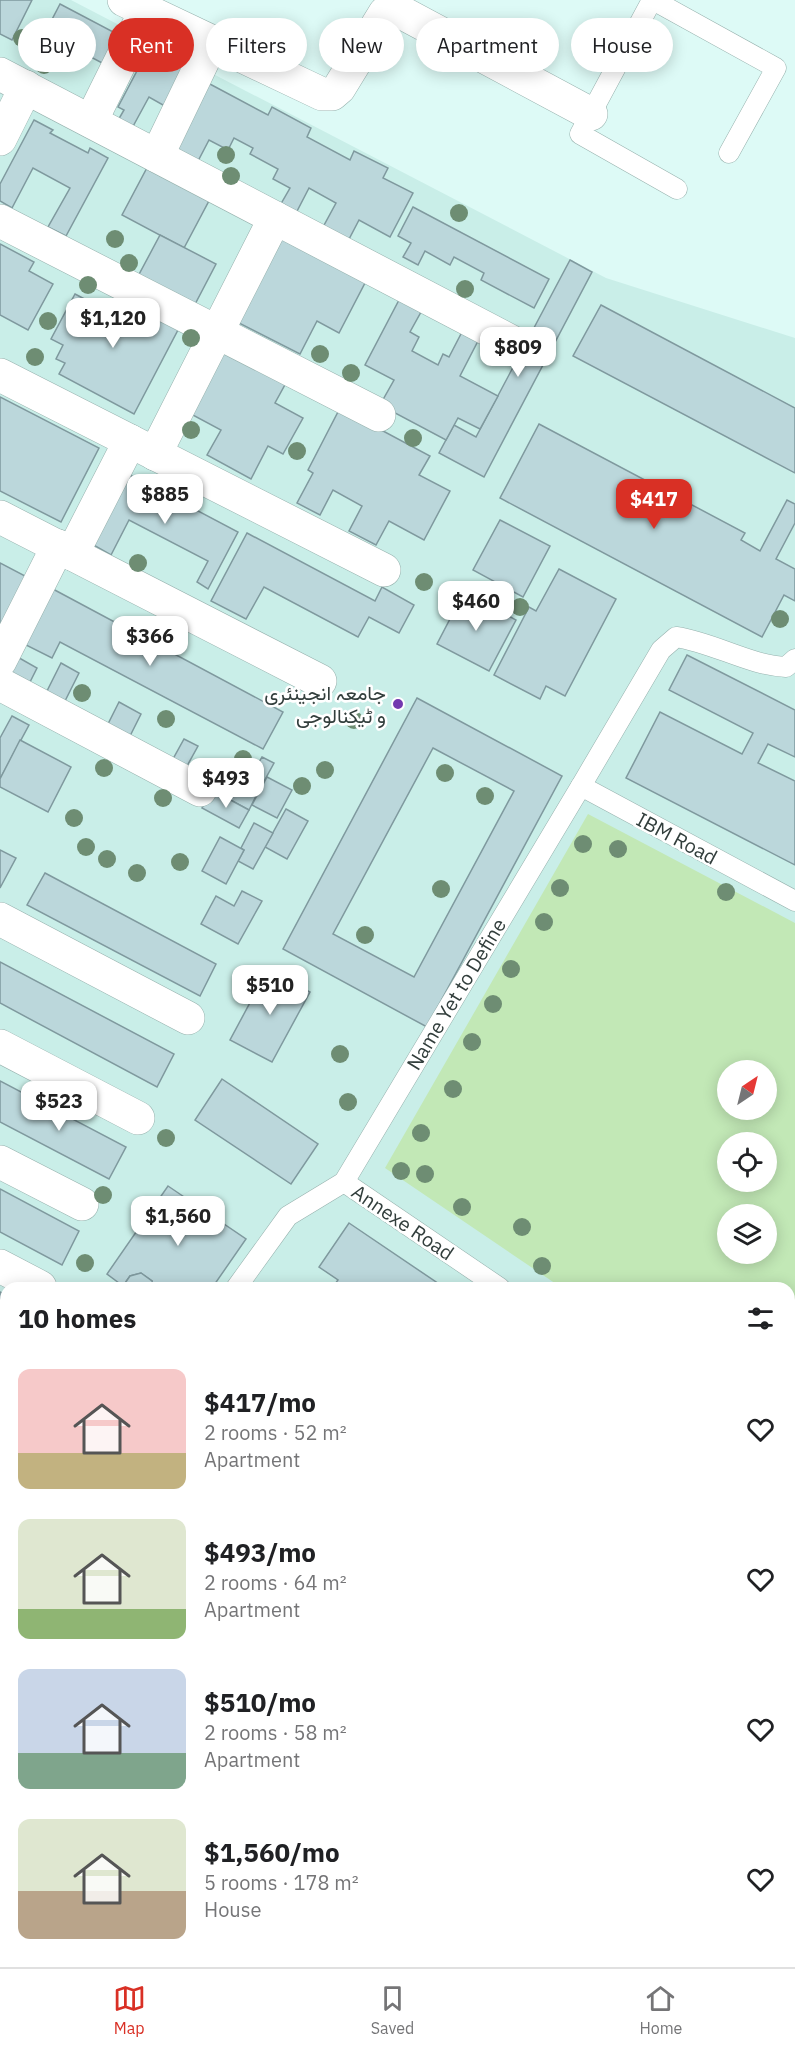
<!DOCTYPE html>
<meta charset="utf-8">
<style>
body{margin:0;font-family:"IBM Plex Sans",Vazirmatn,sans-serif;background:#f6f6f6;color:#202124;height:100vh;display:flex;flex-direction:column;font-size:22px;white-space:nowrap}
*{box-sizing:border-box;margin:0}
p{font-size:20px;color:#757577}
.icon{flex:none;width:33px;height:33px;fill:none;stroke:currentColor;stroke-width:2;stroke-linecap:round;stroke-linejoin:round}
.map{position:relative;flex:1;overflow:hidden}
.sheet{position:absolute;left:0px;top:1282px;width:795px;height:686px;display:flex;flex-direction:column;background:#fff;border-radius:18px 18px 0 0;box-shadow:0 3px 15px #0003}
.sheet>*{flex:none}
.hud{position:absolute;left:18px;top:18px;width:759px;height:54px;display:flex;gap:12px}
.needle{width:39px;rotate:35deg}
.controls{position:absolute;left:717px;top:1060px;display:grid;gap:12px}
.controls a{display:grid;place-items:center;width:60px;height:60px;border-radius:50%;background:#fff;box-shadow:0 3px 15px #0003;font-size:30px}
.price{position:absolute;translate:-50% -51px;padding:0 14px;border-radius:12px;background:#fff;color:#222;font-size:20px;line-height:39px;filter:drop-shadow(0 2px 3px #0008)}
.price::after{content:'';position:absolute;left:50%;top:36px;width:18px;height:14px;margin-left:-9px;background:inherit;clip-path:polygon(0 0,100% 0,50% 100%)}
.price.current{background:#d93025;color:#fff}
ul{padding:0;list-style:none}
li{display:flex;align-items:center;gap:18px;height:150px;padding:0 18px}
li span{display:grid;place-items:center;flex:none;width:168px;height:120px;border-radius:12px;color:#555}
li>.icon{margin-inline-start:auto}
span .icon{width:72px;height:72px;fill:#fffc;stroke-width:1}
li b{font-size:26px}
h2{display:flex;justify-content:space-between;align-items:center;height:72px;padding:0 18px;font-size:26px}
.chip{padding:0 21px;border-radius:27px;background:#fff;box-shadow:0 3px 15px #0003;font-size:21px;line-height:54px}
.chip.current{background:#d93025;color:#fff}
.menu{display:flex;justify-content:space-around;align-items:center;height:84px;border-top:2px solid #e0e0e0;background:#fff;font-size:16px;color:#757577}
.menu a{display:grid;justify-items:center;gap:3px}
.menu .current{color:#d93025}
.map>svg:first-child{display:block}
.built{fill:#c9eee8;fill-rule:evenodd}
.green{fill:#c2e8b6;fill-rule:evenodd}
.building{fill:#bbd7db;stroke:#7f999e;stroke-width:1.5;fill-rule:evenodd}
.lines{fill:none;stroke-linecap:round;stroke-linejoin:round}
.service-casing{stroke:#96b1ad;stroke-width:21}
.minor-casing{stroke:#96b1ad;stroke-width:34}
.service{stroke:#fff;stroke-width:20}
.minor{stroke:#fff;stroke-width:33}
.tree{fill:#6e8d73}
.poi-dot{fill:#7339af;stroke:#fff;stroke-width:2}
.labels{text-anchor:middle;dominant-baseline:central;stroke-width:5;stroke-linejoin:round;paint-order:stroke}
.poi-label{font-size:20px;fill:#323e3c;stroke:#fff;text-anchor:end}
.street-label{font-size:20px;fill:#323e3c;stroke:#fff}
</style>
<div class="map">
<svg width="795" height="1967" viewBox="0 0 795 1967">
<rect width="100%" height="100%" fill="#ddfaf6"/>
<!-- built -->
<g class="built">
<path d="M0,0H71L606,278L795,338V1781L789,1779V1288H6V1894L0,1891ZM728,1071H766V1110H728ZM728,1143H766V1182H728ZM728,1215H766V1254H728Z"/>
<polygon points="138,1962 429,1962 427,1967 148,1967"/>
</g>
<!-- green -->
<path class="green" d="M588,814L795,923V1448L789,1444V1288H562L385,1168ZM728,1071H766V1110H728ZM728,1143H766V1182H728ZM728,1215H766V1254H728Z"/>
<!-- building -->
<g class="building">
<polygon points="0,0 32,0 12,40 0,34"/>
<polygon points="60,4 119,35 104,64 45,33"/>
<polygon points="148,50 190,72 170,109 149,97 131,130 117,122 124,110 118,107"/>
<polygon points="208,83 268,115 272,107 311,128 307,137 350,160 354,151 388,168 383,178 413,193 390,237 359,220 347,243 322,229 336,203 309,188 294,217 278,209 290,188 273,179 278,169 250,154 253,148 234,138 228,150 209,140 197,163 173,150"/>
<polygon points="34,120 53,130 50,133 88,153 90,148 108,158 66,236 48,227 70,188 33,168 12,208 0,201 0,184"/>
<polygon points="149,164 211,197 184,248 122,215"/>
<polygon points="413,207 549,279 534,308 481,280 484,273 454,257 450,265 425,251 418,265 403,257 411,243 398,236"/>
<polygon points="160,235 216,264 192,310 136,280"/>
<polygon points="279,236 366,281 339,333 317,321 300,354 235,321"/>
<polygon points="0,244 34,262 29,271 53,284 28,330 0,315"/>
<polygon points="570,260 592,272 484,477 439,453 454,425 476,437"/>
<polygon points="75,294 109,312 118,295 179,328 134,414 59,374 65,363 56,359 63,345 51,339"/>
<polygon points="399,300 421,312 410,332 419,337 412,351 438,365 443,354 449,357 463,330 479,339 460,376 498,396 480,429 458,418 446,440 380,405 394,380 365,365"/>
<polygon points="601,305 795,408 795,473 573,356"/>
<polygon points="224,347 287,381 275,403 303,418 283,454 268,446 251,479 207,455 221,430 189,413"/>
<polygon points="0,397 99,448 61,522 0,491"/>
<polygon points="340,408 430,456 419,475 450,491 424,540 389,521 376,545 349,531 362,506 333,490 320,515 297,503 313,473 308,470"/>
<polygon points="539,424 745,533 741,540 760,551 787,500 795,504 795,523 776,559 795,569 795,601 784,595 762,637 500,498"/>
<polygon points="126,473 238,532 208,589 197,582 208,561 129,520 111,555 90,543"/>
<polygon points="500,520 550,546 523,597 473,570"/>
<polygon points="247,533 375,601 382,587 414,605 399,633 369,617 358,637 264,587 246,619 211,601"/>
<polygon points="0,563 27,577 0,628"/>
<polygon points="559,569 616,599 565,696 546,686 540,699 494,675 529,607 536,611"/>
<polygon points="51,588 283,712 263,749 60,642 52,658 22,643"/>
<polygon points="464,592 516,620 489,671 437,644"/>
<polygon points="14,655 37,668 29,684 5,671"/>
<polygon points="687,655 795,710 795,757 768,744 758,763 795,781 795,865 626,778 660,712 742,754 753,733 669,690"/>
<polygon points="61,663 79,673 64,703 46,693"/>
<path d="M417,698L562,776L427,1027L283,949ZM433,748L514,791L414,977L333,934Z"/>
<polygon points="119,702 141,714 130,736 108,724"/>
<polygon points="12,716 29,725 0,779 0,738"/>
<polygon points="184,739 198,746 187,766 173,759"/>
<polygon points="20,740 71,767 48,812 0,787 0,779"/>
<polygon points="262,757 274,763 262,785 250,778"/>
<polygon points="223,771 259,790 249,810 212,790"/>
<polygon points="267,777 292,790 277,818 252,805"/>
<polygon points="212,790 249,810 239,828 202,808"/>
<polygon points="286,809 308,821 287,859 265,847"/>
<polygon points="254,823 273,833 253,869 238,861 244,850 241,848"/>
<polygon points="220,837 244,850 226,884 202,871"/>
<polygon points="0,850 16,858 0,888"/>
<polygon points="45,873 216,964 200,996 27,905"/>
<polygon points="242,891 262,901 238,944 201,924 216,896 234,906"/>
<polygon points="0,962 174,1054 157,1087 0,1003"/>
<polygon points="268,969 310,992 272,1062 230,1040"/>
<polygon points="222,1079 318,1144 291,1184 195,1120"/>
<polygon points="0,1081 126,1147 109,1179 0,1122"/>
<polygon points="168,1186 246,1239 212,1288 153,1288 152,1281 141,1273 130,1276 123,1286 107,1274"/>
<polygon points="0,1189 79,1231 62,1265 0,1232"/>
<polygon points="349,1223 445,1288 332,1288 338,1280 319,1267"/>
<polygon points="141,1273 152,1281 153,1288 124,1288 123,1286 130,1276"/>
<polygon points="0,1292 6,1295 6,1344 0,1341"/>
<polygon points="6,1498 6,1573 0,1568 0,1507"/>
<polygon points="789,1561 795,1565 795,1742 789,1738"/>
<polygon points="0,1727 6,1730 6,1849 0,1846"/>
<polygon points="795,1862 795,1967 766,1967 768,1962 789,1962 789,1874"/>
<polygon points="220,1962 251,1962 249,1967 229,1967"/>
<polygon points="641,1962 741,1962 738,1967 638,1967"/>
</g>
<g class="lines">
<defs>
<g id="service">
<polyline points="652,0 580,134 677,189"/>
<polyline points="653,0 776,68 729,153"/>
<path d="M581,786L661,650L676,637C715,643 748,665 786,667L795,659"/>
<polyline points="344,1182 581,786 795,901"/>
<polyline points="236,1288 288,1216 344,1182 500,1288"/>
<polyline points="0,1458 6,1448"/>
<polyline points="789,1482 795,1486"/>
<polyline points="0,1590 6,1595"/>
</g>
<g id="minor">
<polyline points="124,0 322,94 332,94 339,88 385,13 397,10 591,114"/>
<polyline points="0,74 514,343"/>
<polyline points="91,121 146,10"/>
<polyline points="0,139 26,87"/>
<polyline points="157,156 212,42"/>
<polyline points="0,221 379,415"/>
<polyline points="0,375 384,570"/>
<polyline points="155,454 275,218"/>
<polyline points="0,517 320,681"/>
<polyline points="72,554 130,441"/>
<polyline points="0,661 58,546"/>
<polyline points="0,684 200,790"/>
<polyline points="0,919 188,1018"/>
<polyline points="0,1046 138,1118"/>
<polyline points="0,1162 82,1204"/>
<polyline points="0,1266 40,1287"/>
</g>
</defs>
<!-- service casing -->
<use href="#service" class="service-casing"/>
<!-- minor casing -->
<use href="#minor" class="minor-casing"/>
<!-- service -->
<use href="#service" class="service"/>
<!-- minor -->
<use href="#minor" class="minor"/>
</g>
<!-- trees -->
<g class="tree">
<circle cx="22" cy="38" r="9"/>
<circle cx="44" cy="65" r="9"/>
<circle cx="226" cy="155" r="9"/>
<circle cx="231" cy="176" r="9"/>
<circle cx="459" cy="213" r="9"/>
<circle cx="115" cy="239" r="9"/>
<circle cx="129" cy="263" r="9"/>
<circle cx="88" cy="285" r="9"/>
<circle cx="465" cy="289" r="9"/>
<circle cx="48" cy="321" r="9"/>
<circle cx="191" cy="338" r="9"/>
<circle cx="320" cy="354" r="9"/>
<circle cx="35" cy="357" r="9"/>
<circle cx="351" cy="373" r="9"/>
<circle cx="191" cy="430" r="9"/>
<circle cx="413" cy="438" r="9"/>
<circle cx="297" cy="451" r="9"/>
<circle cx="138" cy="563" r="9"/>
<circle cx="424" cy="582" r="9"/>
<circle cx="492" cy="596" r="9"/>
<circle cx="520" cy="607" r="9"/>
<circle cx="780" cy="619" r="9"/>
<circle cx="82" cy="693" r="9"/>
<circle cx="166" cy="719" r="9"/>
<circle cx="354" cy="720" r="9"/>
<circle cx="243" cy="759" r="9"/>
<circle cx="104" cy="768" r="9"/>
<circle cx="325" cy="770" r="9"/>
<circle cx="445" cy="773" r="9"/>
<circle cx="302" cy="786" r="9"/>
<circle cx="485" cy="796" r="9"/>
<circle cx="163" cy="798" r="9"/>
<circle cx="74" cy="818" r="9"/>
<circle cx="583" cy="844" r="9"/>
<circle cx="86" cy="847" r="9"/>
<circle cx="618" cy="849" r="9"/>
<circle cx="107" cy="859" r="9"/>
<circle cx="180" cy="862" r="9"/>
<circle cx="137" cy="873" r="9"/>
<circle cx="560" cy="888" r="9"/>
<circle cx="441" cy="889" r="9"/>
<circle cx="726" cy="892" r="9"/>
<circle cx="544" cy="922" r="9"/>
<circle cx="365" cy="935" r="9"/>
<circle cx="511" cy="969" r="9"/>
<circle cx="493" cy="1004" r="9"/>
<circle cx="472" cy="1042" r="9"/>
<circle cx="340" cy="1054" r="9"/>
<circle cx="453" cy="1089" r="9"/>
<circle cx="348" cy="1102" r="9"/>
<circle cx="421" cy="1133" r="9"/>
<circle cx="166" cy="1138" r="9"/>
<circle cx="401" cy="1171" r="9"/>
<circle cx="425" cy="1174" r="9"/>
<circle cx="103" cy="1195" r="9"/>
<circle cx="462" cy="1207" r="9"/>
<circle cx="522" cy="1227" r="9"/>
<circle cx="85" cy="1263" r="9"/>
<circle cx="542" cy="1266" r="9"/>
</g>
<!-- markers -->
<circle class="poi-dot" cx="398" cy="704" r="6"/>
<g class="labels">
<!-- poi labels -->
<g class="poi-label">
<text x="386" y="692">جامعہ انجینئری<tspan x="386" dy="23">و ٹیکنالوجی</tspan></text>
</g>
<!-- street labels -->
<g class="street-label">
<text transform="translate(677 838) rotate(28)">IBM Road</text>
<text transform="translate(456 994) rotate(-59)">Name Yet to Define</text>
<text transform="translate(403 1222) rotate(34)">Annexe Road</text>
</g>
</g>
</svg>
<div class="controls">
<a><svg class="needle" viewBox="-14 -14 28 28"><path d="M0-13l5 13h-10z" fill="#e53935"/><path d="M0 13l5-13h-10z" fill="#757577"/></svg></a>
<a><svg class="icon" aria-label="locate" viewBox="0 0 24 24"><circle cx="12" cy="12" r="6"/><path d="M12 2v4M12 18v4M2 12h4M18 12h4"/></svg></a>
<a><svg class="icon" aria-label="layers" viewBox="0 0 24 24"><path d="M12 4l9 5-9 5-9-5zM3 14l9 5 9-5"/></svg></a>
</div>
<b class="price" style="left:113px;top:349px">$1,120</b>
<b class="price" style="left:518px;top:378px">$809</b>
<b class="price" style="left:165px;top:525px">$885</b>
<b class="price current" style="left:654px;top:530px">$417</b>
<b class="price" style="left:476px;top:632px">$460</b>
<b class="price" style="left:150px;top:667px">$366</b>
<b class="price" style="left:226px;top:809px">$493</b>
<b class="price" style="left:270px;top:1016px">$510</b>
<b class="price" style="left:59px;top:1132px">$523</b>
<b class="price" style="left:178px;top:1247px">$1,560</b>
<div class="hud">
<a class="chip">Buy</a>
<a class="chip current">Rent</a>
<a class="chip">Filters</a>
<a class="chip">New</a>
<a class="chip">Apartment</a>
<a class="chip">House</a>
</div>
<section class="sheet">
<h2>10 homes<svg class="icon" aria-label="filters" viewBox="0 0 24 24"><path d="M4 7h16M4 17h16"/><circle cx="9" cy="7" r="2"/><circle cx="15" cy="17" r="2"/></svg></h2>
<ul>
<li><span style="background:linear-gradient(#f6c9c9 70%,#c2b280 0)"><svg class="icon" aria-label="home" viewBox="0 0 24 24"><path d="M3 11l9-7 9 7M6 9v11h12V9"/></svg></span><div><b>$417/mo</b><p>2 rooms · 52 m²</p><p>Apartment</p></div><svg class="icon" aria-label="heart" viewBox="0 0 24 24"><path d="M12 20l-8-8c-3-5 5-10 8-4 3-6 11-1 8 4z"/></svg></li>
<li><span style="background:linear-gradient(#dfe7d0 75%,#8fb573 0)"><svg class="icon" aria-label="home" viewBox="0 0 24 24"><path d="M3 11l9-7 9 7M6 9v11h12V9"/></svg></span><div><b>$493/mo</b><p>2 rooms · 64 m²</p><p>Apartment</p></div><svg class="icon" aria-label="heart" viewBox="0 0 24 24"><path d="M12 20l-8-8c-3-5 5-10 8-4 3-6 11-1 8 4z"/></svg></li>
<li><span style="background:linear-gradient(#c9d6e8 70%,#7fa58c 0)"><svg class="icon" aria-label="home" viewBox="0 0 24 24"><path d="M3 11l9-7 9 7M6 9v11h12V9"/></svg></span><div><b>$510/mo</b><p>2 rooms · 58 m²</p><p>Apartment</p></div><svg class="icon" aria-label="heart" viewBox="0 0 24 24"><path d="M12 20l-8-8c-3-5 5-10 8-4 3-6 11-1 8 4z"/></svg></li>
<li><span style="background:linear-gradient(#dfe7d0 60%,#b9a48a 0)"><svg class="icon" aria-label="home" viewBox="0 0 24 24"><path d="M3 11l9-7 9 7M6 9v11h12V9"/></svg></span><div><b>$1,560/mo</b><p>5 rooms · 178 m²</p><p>House</p></div><svg class="icon" aria-label="heart" viewBox="0 0 24 24"><path d="M12 20l-8-8c-3-5 5-10 8-4 3-6 11-1 8 4z"/></svg></li>
</ul>
</section>
</div>
<nav class="menu">
<a class="current"><svg class="icon" aria-label="map" viewBox="0 0 24 24"><path d="M3 6l6-2 6 2 6-2v14l-6 2-6-2-6 2zM9 4v14M15 6v14"/></svg>Map</a>
<a><svg class="icon" aria-label="saved" viewBox="0 0 24 24"><path d="M7 4h10v16l-5-4-5 4z"/></svg>Saved</a>
<a><svg class="icon" aria-label="home" viewBox="0 0 24 24"><path d="M3 11l9-7 9 7M6 9v11h12V9"/></svg>Home</a>
</nav>
